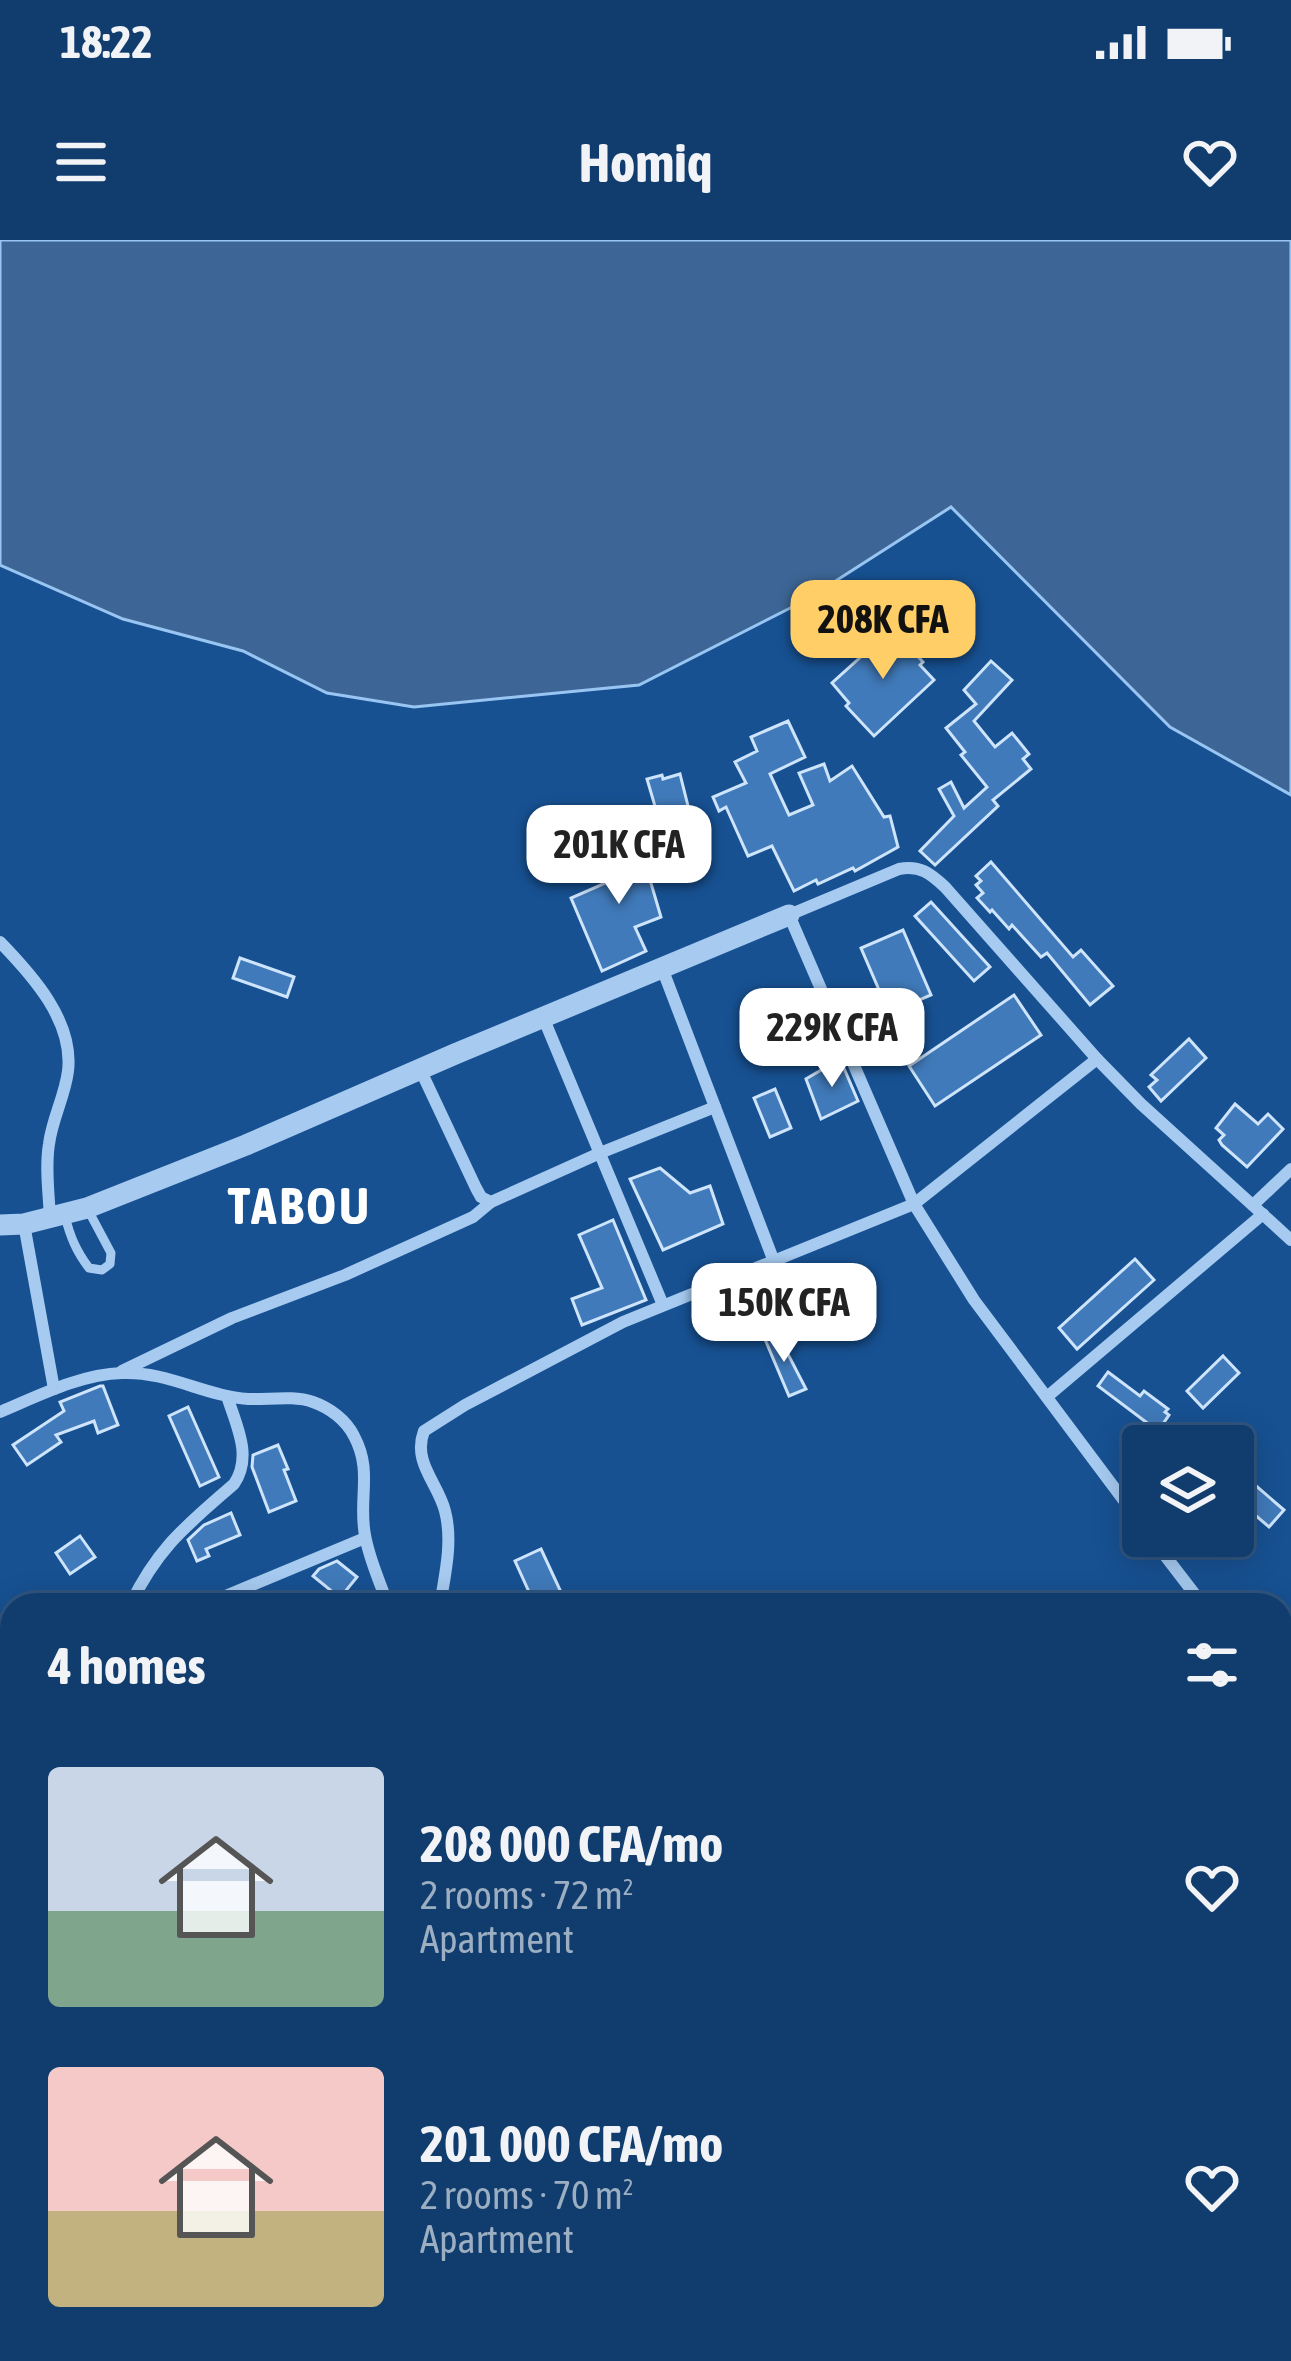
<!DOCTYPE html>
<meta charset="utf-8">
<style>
body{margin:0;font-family:"Asap Condensed",sans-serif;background:#1a4473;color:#f1f3f6;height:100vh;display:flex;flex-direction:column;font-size:45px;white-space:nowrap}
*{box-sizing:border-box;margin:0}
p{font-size:39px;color:#9caec2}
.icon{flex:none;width:66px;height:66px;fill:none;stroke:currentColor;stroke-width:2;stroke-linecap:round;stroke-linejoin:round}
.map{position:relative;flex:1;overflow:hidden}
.side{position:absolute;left:0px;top:1353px;width:1293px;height:768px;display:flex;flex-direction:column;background:#113d6e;border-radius:36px 36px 0 0;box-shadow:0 6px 30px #0003,0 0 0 3px #305681}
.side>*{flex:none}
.tools{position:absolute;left:1122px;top:1185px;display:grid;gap:24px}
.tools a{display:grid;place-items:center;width:132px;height:132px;border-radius:12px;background:#113d6e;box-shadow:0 6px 30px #0003,0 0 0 3px #305681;font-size:60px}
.price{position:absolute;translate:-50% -102px;padding:0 27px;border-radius:24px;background:#fff;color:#222;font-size:39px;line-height:78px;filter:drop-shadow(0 3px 6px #0008)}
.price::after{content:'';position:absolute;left:50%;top:72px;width:36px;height:27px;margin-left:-18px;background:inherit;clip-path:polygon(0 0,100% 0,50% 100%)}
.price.on{background:#ffce66;color:#111}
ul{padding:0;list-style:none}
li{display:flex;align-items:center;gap:36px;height:300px;padding:0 48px}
li span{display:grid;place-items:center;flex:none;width:336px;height:240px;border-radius:12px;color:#555}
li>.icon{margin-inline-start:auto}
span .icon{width:144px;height:144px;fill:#fffc;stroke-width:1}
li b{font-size:51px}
h2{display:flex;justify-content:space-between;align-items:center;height:144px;padding:0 48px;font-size:51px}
.status{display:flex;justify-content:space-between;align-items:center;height:84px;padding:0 60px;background:#113d6e;direction:ltr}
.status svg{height:33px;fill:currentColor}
header{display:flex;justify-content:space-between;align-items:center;height:156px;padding:0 48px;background:#113d6e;font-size:54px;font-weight:700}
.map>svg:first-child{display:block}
.water{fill:#3d6696;stroke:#99c5f3;stroke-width:3}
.building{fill:#407aba;stroke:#cde4fb;stroke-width:3}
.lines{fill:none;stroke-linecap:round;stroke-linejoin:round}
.service{stroke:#a6caf0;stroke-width:9}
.minor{stroke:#a6caf0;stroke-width:12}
.tertiary{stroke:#a6caf0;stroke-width:21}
.labels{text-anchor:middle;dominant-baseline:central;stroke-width:12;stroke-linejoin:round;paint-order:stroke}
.district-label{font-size:51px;font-weight:bold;letter-spacing:3px;fill:#fff;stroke:#175192}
</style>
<div class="status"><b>18:22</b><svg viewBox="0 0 49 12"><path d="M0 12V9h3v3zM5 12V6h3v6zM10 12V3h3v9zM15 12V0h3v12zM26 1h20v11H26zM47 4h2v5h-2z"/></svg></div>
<header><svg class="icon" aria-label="menu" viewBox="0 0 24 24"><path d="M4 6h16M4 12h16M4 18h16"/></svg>Homiq<svg class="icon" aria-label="heart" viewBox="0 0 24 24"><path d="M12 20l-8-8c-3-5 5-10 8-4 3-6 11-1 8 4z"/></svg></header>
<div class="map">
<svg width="1291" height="2121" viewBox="0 0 1291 2121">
<rect width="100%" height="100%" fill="#175192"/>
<!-- water -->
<polygon class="water" points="0,0 1291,0 1291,555 1170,487 951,267 806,360 639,445 414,467 327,453 243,411 123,379 0,325"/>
<!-- building -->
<g class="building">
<polygon points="894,387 910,405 908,406 923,422 920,425 934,440 874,496 846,466 849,463 832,443"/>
<polygon points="991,421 1012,440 974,481 995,507 1012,493 1029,514 1023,519 1031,529 993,560 998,566 935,625 920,611 954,576 939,549 951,542 964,568 987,547 961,515 965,512 946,488 976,464 964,450"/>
<polygon points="788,481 805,517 770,534 789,575 813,565 799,533 824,524 830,541 852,526 884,577 890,576 898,607 855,631 853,628 818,644 816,640 794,651 772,606 748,616 726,567 719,571 713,557 746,543 735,522 757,511 751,497"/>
<polygon points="680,534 691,578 671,584 667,570 657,573 647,539 662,535 663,539"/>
<polygon points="635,589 661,677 635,687 646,711 602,731 571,658 624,635 612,596"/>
<polygon points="991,622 1073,717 1081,710 1113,746 1090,765 1047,713 1041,717 1012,685 1009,689 992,670 990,672 977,658 983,653 976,645 981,641 976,636"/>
<polygon points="931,662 990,727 974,741 915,676"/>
<polygon points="903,690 931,755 889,773 861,708"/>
<polygon points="240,718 294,737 287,757 233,738"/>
<polygon points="1014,755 1041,795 935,866 909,826"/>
<polygon points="1189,799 1206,818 1161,861 1149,847 1157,840 1151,835"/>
<polygon points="840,819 858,861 821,879 806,839"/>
<polygon points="775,849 791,888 770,897 754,858"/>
<polygon points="1235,864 1258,884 1268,874 1283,889 1247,927 1222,905 1219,900 1224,895 1216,888"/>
<polygon points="660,928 690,953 710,946 723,984 663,1010 630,939"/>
<polygon points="613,980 646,1060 582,1085 572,1059 602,1048 579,995"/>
<polygon points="1135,1019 1154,1040 1077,1109 1059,1088"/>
<polygon points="776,1091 806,1149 789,1156 764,1097"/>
<polygon points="1223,1116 1239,1133 1203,1168 1187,1151"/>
<polygon points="1108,1132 1140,1156 1144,1151 1168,1169 1165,1172 1169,1175 1158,1191 1098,1146"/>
<polygon points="100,1146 103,1146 118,1185 98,1193 94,1181 56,1195 61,1202 27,1225 13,1205 64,1171 60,1162"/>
<polygon points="188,1167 219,1237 200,1246 169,1176"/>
<polygon points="278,1205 288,1229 284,1230 296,1261 269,1272 252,1227 253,1215"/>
<polygon points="1247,1238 1284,1270 1269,1287 1233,1256"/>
<polygon points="231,1273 240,1295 206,1309 209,1316 197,1321 188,1300 204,1285"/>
<polygon points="80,1296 95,1317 70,1334 56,1313"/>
<polygon points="541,1309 567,1365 535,1365 515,1321"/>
<polygon points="337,1321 357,1337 340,1358 313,1336 319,1329"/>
</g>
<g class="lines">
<!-- service -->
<path class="service" d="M65,976C70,996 76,1011 89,1028L102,1030L110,1024L111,1013L87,968"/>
<!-- minor -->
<g class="minor">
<path d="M0,702C32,735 74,781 68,831C65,856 52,879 49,904C45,928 49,954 50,979"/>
<polyline points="662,728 773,1019"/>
<polyline points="543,777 663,1065"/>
<polyline points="420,829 476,948 481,957 491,962 600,913 715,867"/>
<polyline points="1253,965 1291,929"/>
<polyline points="24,984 54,1149"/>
<polyline points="122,1131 232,1078 345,1035 473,977 491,962"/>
<polyline points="1048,1156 1263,974"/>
<path d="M0,1172C38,1156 81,1134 122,1133C167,1131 205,1156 248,1159C268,1160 293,1155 313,1162C330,1168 346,1180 354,1196C373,1231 358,1259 365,1295C369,1319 380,1342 388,1365"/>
<path d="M1143,1286L974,1060L914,964L789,675L899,629C920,625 930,633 945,647L1097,819L1141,864L1291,1000"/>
<polyline points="1150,1296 1203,1365"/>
<path d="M130,1365C159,1306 186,1286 234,1244C253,1216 236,1185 227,1156"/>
<polyline points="204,1365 365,1298"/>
<path d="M440,1365C445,1335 453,1301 445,1271C438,1243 412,1222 424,1191L465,1165L623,1082L914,964L1097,819"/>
<polyline points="1281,1411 1291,1415"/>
<polyline points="0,1566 12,1548"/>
<polyline points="1281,1616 1291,1627"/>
<polyline points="1281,1921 1291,1913"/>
<polyline points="1054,2109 1066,2121"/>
<polyline points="1236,2109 1248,2121"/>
<polyline points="382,2121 396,2109"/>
<polyline points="659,2121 671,2109"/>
<polyline points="854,2121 867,2109"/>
<polyline points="1130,2121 1142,2109"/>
</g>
<!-- tertiary -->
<polyline class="tertiary" points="0,985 24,984 87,968 246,905 455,814 789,675"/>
</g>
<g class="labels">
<!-- district labels -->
<g class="district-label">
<text x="300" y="965">TABOU</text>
</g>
</g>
</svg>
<div class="tools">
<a><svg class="icon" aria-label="layers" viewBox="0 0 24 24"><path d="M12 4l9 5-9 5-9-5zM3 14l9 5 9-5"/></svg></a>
</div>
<b class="price on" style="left:883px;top:442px">208K CFA</b>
<b class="price" style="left:619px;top:667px">201K CFA</b>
<b class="price" style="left:832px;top:850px">229K CFA</b>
<b class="price" style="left:784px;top:1125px">150K CFA</b>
<section class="side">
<h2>4 homes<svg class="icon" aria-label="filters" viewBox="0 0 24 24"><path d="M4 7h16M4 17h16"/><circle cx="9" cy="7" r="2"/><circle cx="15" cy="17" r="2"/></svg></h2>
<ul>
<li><span style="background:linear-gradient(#c9d6e8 60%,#7fa58c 0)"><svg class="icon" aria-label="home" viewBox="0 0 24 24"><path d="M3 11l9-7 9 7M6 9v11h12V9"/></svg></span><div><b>208 000 CFA/mo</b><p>2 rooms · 72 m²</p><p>Apartment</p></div><svg class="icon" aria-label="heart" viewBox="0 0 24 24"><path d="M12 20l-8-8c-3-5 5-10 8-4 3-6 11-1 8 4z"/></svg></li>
<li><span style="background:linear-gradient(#f6c9c9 60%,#c2b280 0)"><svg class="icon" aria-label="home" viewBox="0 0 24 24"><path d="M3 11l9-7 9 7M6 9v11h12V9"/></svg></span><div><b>201 000 CFA/mo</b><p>2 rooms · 70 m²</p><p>Apartment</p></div><svg class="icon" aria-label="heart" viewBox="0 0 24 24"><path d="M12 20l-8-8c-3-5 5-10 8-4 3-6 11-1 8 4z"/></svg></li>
</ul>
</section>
</div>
